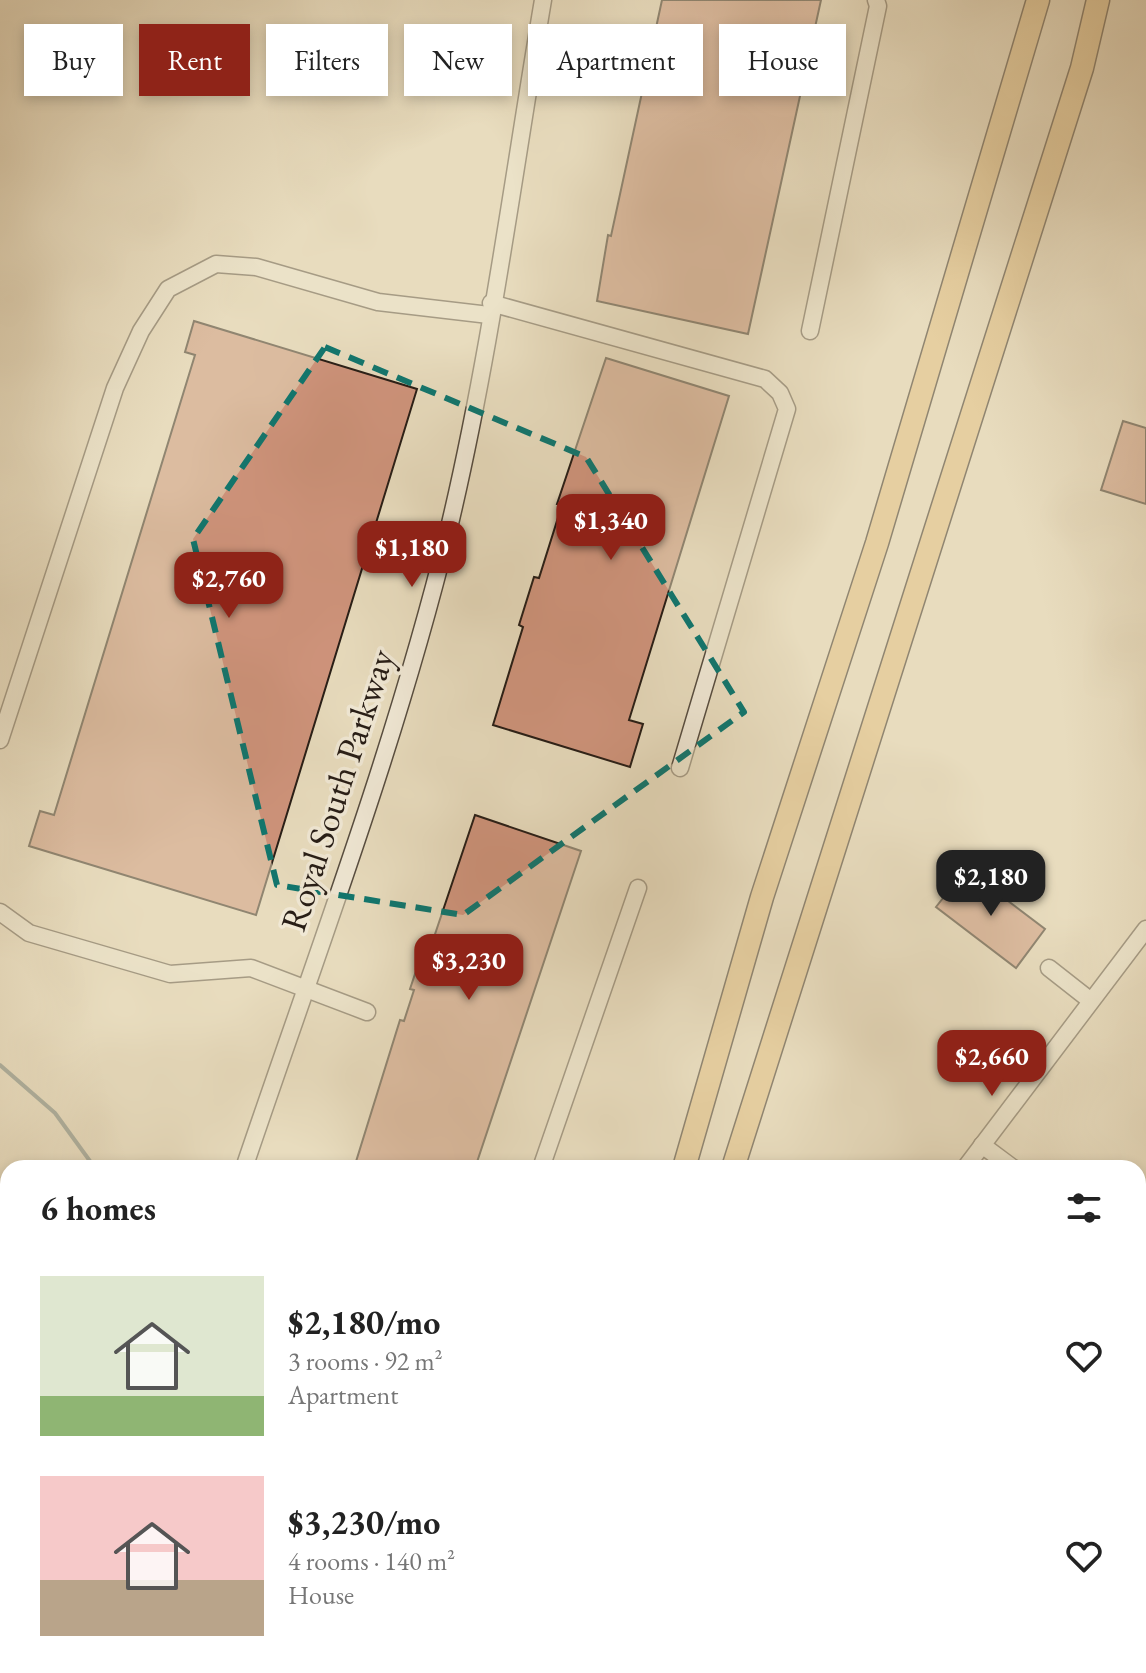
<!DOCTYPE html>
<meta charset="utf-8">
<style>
body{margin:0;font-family:"EB Garamond",serif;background:#f2f2f2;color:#222;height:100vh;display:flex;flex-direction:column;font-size:30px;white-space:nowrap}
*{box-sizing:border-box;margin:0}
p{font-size:26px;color:#767676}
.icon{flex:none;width:44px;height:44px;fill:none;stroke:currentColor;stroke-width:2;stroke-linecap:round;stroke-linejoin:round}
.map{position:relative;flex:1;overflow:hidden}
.sheet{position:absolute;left:0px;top:1160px;width:1146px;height:514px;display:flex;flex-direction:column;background:#fff;border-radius:24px 24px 0 0;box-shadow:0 4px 12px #0003}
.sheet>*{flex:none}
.banner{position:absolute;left:24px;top:24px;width:1098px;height:72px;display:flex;gap:16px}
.price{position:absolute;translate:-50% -68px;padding:0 18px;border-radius:16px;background:#8f2418;color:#fff;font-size:26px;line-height:52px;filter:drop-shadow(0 2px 4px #0008)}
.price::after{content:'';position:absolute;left:50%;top:48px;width:24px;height:18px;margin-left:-12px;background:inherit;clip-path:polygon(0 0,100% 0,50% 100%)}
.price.current{background:#222;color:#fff}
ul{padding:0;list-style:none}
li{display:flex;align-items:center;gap:24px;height:200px;padding:0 40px}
li span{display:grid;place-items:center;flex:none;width:224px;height:160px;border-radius:0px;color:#555}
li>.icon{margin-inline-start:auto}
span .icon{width:96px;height:96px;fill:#fffc;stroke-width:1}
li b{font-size:34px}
h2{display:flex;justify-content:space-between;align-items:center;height:96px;padding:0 40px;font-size:34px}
.tag{padding:0 28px;border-radius:0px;background:#fff;box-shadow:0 4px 12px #0003;font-size:28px;line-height:72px}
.tag.current{background:#8f2418;color:#fff}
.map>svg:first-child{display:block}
.water{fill:#99bab9;stroke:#6b7b78;stroke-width:2}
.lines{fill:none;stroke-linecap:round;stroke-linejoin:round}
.stream{stroke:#6b7b78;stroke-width:4}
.building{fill:#cf947c;stroke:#271d16;stroke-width:2}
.minor-casing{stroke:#574d40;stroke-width:19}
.highway-casing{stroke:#271d16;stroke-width:25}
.minor{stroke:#f0e8d5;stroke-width:16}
.highway{stroke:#e4be7f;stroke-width:22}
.marked{fill:none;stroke:#0f766e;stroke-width:6;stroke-dasharray:16 10;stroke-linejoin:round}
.labels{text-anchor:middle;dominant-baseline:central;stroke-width:7;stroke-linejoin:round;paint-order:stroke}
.street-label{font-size:36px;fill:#271d16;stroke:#f0e8d5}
</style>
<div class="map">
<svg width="1146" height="1673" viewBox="0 0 1146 1673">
<rect width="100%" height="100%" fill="#e8dcbe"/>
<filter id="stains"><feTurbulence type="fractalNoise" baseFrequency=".0025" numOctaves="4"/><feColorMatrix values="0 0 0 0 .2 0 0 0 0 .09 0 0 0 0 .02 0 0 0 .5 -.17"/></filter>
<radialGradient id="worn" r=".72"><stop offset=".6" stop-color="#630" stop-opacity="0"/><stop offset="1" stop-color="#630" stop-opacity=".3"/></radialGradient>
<!-- water -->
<polygon class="water" points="118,1666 186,1666 172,1673 117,1673"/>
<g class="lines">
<!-- stream -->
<g class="stream">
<polyline points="0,1065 55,1113 95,1168"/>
<polyline points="682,1666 688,1673"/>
</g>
</g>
<!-- building -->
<g class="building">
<polygon points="662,0 821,0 748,334 597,301 608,235 611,236"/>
<polygon points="194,321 417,389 256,915 29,846 40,811 54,815 195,355 185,352"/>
<polygon points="606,358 729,396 629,720 643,724 630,767 493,725 523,627 519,625 534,577 539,578 562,505 557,504"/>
<polygon points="1123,421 1146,428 1146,504 1101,490"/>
<polygon points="475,815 581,851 475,1168 354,1168 400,1020 404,1021 414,990 410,989 421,956 427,958"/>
<polygon points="966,869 1045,929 1016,968 936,907"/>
</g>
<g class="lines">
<defs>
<g id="minor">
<polyline points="491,303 765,379 780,393 787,409 680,768"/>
<polyline points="810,331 878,6 876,0"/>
<polyline points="0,740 115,388 141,331 168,289 216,264 256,267 378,302 489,315"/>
<polyline points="0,912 29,933 170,974 251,968 367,1012"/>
<polyline points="1049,968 1091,1001"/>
<polyline points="982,1145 1013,1168"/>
<path d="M244,1168C315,958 395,748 448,532C490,357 513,177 543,0"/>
<polyline points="541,1168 638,888"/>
<polyline points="965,1168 1146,929"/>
<polyline points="1138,1242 1146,1243"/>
<polyline points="74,1673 77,1666"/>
<polyline points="718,1673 719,1666"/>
</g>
<g id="highway">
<polyline points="684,1168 762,897 877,543 1038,0"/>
<polyline points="733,1168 1082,68 1098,0"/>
<polyline points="533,1673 535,1666"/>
<polyline points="571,1673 573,1666"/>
</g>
</defs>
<!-- minor casing -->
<use href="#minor" class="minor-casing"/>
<!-- highway casing -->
<use href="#highway" class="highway-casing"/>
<!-- minor -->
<use href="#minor" class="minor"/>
<!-- highway -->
<use href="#highway" class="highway"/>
</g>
<!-- marked area -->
<path d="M0 0H1146V1673H0ZM325,347L586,457L744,712L463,915L277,885L193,539Z" fill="#e8dcbe" fill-opacity=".55" fill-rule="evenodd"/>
<path class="marked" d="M325,347L586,457L744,712L463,915L277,885L193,539Z"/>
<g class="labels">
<!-- street labels -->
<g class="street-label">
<text transform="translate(337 790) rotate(-72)">Royal South Parkway</text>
</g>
</g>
<rect width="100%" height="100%" filter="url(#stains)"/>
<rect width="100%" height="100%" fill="url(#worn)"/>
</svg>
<b class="price" style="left:611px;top:562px">$1,340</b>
<b class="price" style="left:412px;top:589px">$1,180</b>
<b class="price" style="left:229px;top:620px">$2,760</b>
<b class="price current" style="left:991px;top:918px">$2,180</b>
<b class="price" style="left:469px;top:1002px">$3,230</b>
<b class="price" style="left:992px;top:1098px">$2,660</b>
<div class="banner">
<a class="tag">Buy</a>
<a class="tag current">Rent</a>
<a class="tag">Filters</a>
<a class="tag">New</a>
<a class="tag">Apartment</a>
<a class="tag">House</a>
</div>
<section class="sheet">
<h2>6 homes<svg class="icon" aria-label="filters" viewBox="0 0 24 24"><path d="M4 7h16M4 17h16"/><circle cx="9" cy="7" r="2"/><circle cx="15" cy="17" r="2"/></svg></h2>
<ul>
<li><span style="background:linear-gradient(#dfe7d0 75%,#8fb573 0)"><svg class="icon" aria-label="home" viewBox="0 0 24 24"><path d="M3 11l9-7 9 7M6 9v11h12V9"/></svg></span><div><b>$2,180/mo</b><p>3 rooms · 92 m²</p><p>Apartment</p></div><svg class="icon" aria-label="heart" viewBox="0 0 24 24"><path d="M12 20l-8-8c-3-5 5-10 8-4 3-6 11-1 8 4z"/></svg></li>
<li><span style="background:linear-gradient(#f6c9c9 65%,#b9a48a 0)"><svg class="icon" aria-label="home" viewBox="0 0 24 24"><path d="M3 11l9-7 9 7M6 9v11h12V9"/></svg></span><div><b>$3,230/mo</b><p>4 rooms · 140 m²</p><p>House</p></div><svg class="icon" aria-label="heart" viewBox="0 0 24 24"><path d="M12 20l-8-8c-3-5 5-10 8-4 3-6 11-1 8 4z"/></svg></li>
</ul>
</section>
</div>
